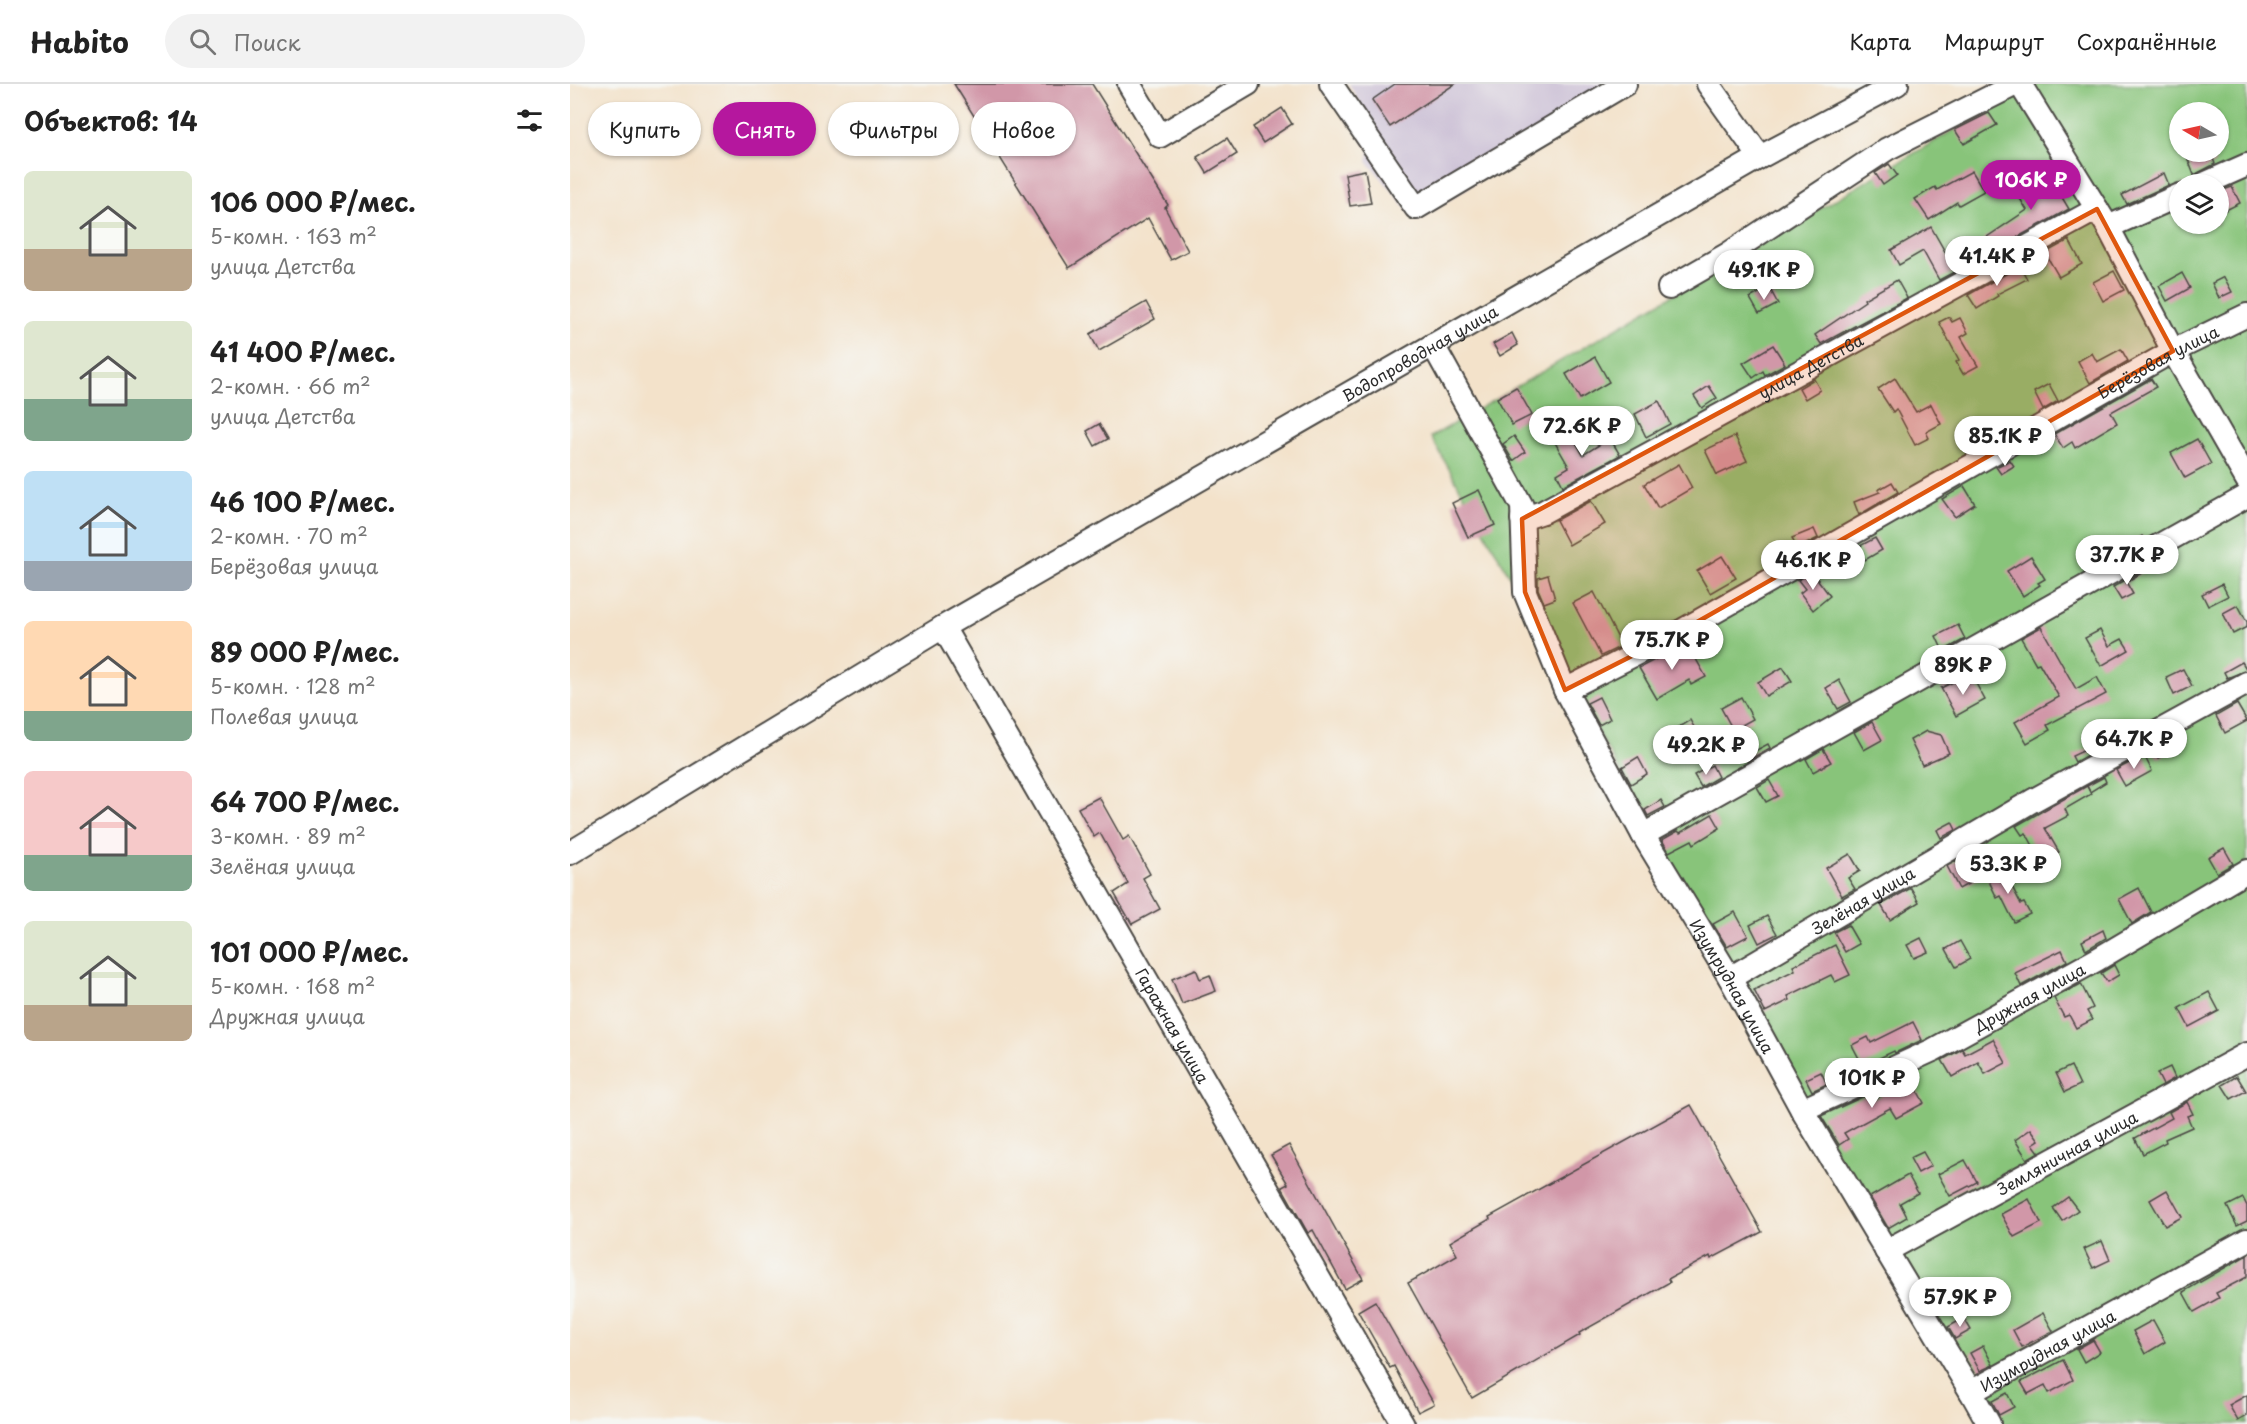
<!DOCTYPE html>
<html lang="ru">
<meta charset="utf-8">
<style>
body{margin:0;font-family:"Playpen Sans",sans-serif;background:#f2f2f2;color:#222;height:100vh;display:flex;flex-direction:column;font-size:22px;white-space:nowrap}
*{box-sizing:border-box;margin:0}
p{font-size:20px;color:#767676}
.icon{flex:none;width:33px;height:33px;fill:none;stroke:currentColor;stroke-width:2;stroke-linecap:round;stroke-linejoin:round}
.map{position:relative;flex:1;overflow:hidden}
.details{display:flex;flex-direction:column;background:#fff;width:570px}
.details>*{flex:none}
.top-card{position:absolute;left:18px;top:18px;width:570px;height:54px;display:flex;gap:12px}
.needle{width:39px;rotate:279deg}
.fabs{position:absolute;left:1599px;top:18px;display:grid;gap:12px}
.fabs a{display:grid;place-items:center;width:60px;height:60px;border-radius:50%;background:#fff;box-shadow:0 2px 4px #0004;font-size:30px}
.price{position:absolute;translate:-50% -51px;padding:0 14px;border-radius:21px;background:#fff;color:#222;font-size:20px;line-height:39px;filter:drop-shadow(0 2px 3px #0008)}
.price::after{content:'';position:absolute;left:50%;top:36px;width:18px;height:14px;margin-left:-9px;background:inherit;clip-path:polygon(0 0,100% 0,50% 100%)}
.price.on{background:#b5179e;color:#fff}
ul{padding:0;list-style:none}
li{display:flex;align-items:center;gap:18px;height:150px;padding:0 24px}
li span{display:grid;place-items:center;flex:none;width:168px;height:120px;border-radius:9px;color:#555}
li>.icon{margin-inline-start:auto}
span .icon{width:72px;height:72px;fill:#fffc;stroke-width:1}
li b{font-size:26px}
h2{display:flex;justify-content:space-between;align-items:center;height:72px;padding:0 24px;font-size:26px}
.pill{padding:0 21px;border-radius:27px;background:#fff;box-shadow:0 2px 4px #0004;font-size:21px;line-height:54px}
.pill.on{background:#b5179e;color:#fff}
header{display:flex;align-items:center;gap:36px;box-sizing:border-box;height:84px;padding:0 30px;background:#fff;border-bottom:2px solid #e0e0e0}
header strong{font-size:28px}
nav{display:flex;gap:33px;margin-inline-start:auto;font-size:21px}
.search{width:420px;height:54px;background:#f2f2f2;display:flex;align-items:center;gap:15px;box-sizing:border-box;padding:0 21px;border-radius:33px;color:#767676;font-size:22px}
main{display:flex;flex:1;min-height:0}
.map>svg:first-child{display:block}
.industrial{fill:#cbbfd5}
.green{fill:#88c47a;stroke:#5a7852;stroke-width:1.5;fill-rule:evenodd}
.building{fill:#d197a8}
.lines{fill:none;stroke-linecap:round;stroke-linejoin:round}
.minor-casing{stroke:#494643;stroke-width:26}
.minor{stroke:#fff;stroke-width:22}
.marked{fill:#df570e;fill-opacity:0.2;stroke:#df570e;stroke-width:4.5;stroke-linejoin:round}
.labels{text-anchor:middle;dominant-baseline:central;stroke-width:4.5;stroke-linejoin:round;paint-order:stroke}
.street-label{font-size:16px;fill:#2b2b2b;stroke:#f6f6f2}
</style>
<header>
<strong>Habito</strong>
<div class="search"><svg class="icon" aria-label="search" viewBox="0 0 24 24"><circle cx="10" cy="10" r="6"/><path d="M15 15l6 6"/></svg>Поиск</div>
<nav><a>Карта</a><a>Маршрут</a><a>Сохранённые</a></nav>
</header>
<main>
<section class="details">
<h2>Объектов: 14<svg class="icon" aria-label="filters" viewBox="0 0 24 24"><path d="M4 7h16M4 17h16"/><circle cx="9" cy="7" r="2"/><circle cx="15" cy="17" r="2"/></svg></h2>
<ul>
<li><span style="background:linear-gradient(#dfe7d0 65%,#b9a48a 0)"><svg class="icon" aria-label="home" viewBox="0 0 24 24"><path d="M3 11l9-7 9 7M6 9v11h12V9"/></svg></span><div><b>106 000 ₽/мес.</b><p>5-комн. · 163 m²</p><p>улица Детства</p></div></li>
<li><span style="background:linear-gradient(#dfe7d0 65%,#7fa58c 0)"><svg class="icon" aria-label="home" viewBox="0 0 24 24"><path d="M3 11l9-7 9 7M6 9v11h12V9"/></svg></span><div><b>41 400 ₽/мес.</b><p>2-комн. · 66 m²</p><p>улица Детства</p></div></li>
<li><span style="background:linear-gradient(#bfe0f5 75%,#9aa5b1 0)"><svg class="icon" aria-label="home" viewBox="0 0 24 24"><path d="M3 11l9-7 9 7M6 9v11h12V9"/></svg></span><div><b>46 100 ₽/мес.</b><p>2-комн. · 70 m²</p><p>Берёзовая улица</p></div></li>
<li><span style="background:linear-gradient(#ffd9b3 75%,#7fa58c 0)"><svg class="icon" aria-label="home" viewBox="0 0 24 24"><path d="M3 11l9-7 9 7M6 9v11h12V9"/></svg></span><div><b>89 000 ₽/мес.</b><p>5-комн. · 128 m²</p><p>Полевая улица</p></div></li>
<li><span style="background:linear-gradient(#f6c9c9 70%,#7fa58c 0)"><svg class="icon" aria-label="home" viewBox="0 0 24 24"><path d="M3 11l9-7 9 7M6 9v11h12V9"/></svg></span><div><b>64 700 ₽/мес.</b><p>3-комн. · 89 m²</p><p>Зелёная улица</p></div></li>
<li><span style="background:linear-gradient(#dfe7d0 70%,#b9a48a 0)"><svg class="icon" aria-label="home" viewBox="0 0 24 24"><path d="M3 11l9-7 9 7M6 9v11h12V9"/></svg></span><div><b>101 000 ₽/мес.</b><p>5-комн. · 168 m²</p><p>Дружная улица</p></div></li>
</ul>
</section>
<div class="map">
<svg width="1677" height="1340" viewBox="0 0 1677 1340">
<rect width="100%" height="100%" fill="#f6f6f2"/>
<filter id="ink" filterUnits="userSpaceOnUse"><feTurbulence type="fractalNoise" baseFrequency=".0167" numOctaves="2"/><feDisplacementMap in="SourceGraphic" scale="12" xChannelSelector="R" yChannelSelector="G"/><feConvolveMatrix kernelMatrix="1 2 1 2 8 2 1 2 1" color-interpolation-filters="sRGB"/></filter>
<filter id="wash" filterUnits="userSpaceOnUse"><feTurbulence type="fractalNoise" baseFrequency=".008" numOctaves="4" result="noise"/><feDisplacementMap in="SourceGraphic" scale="24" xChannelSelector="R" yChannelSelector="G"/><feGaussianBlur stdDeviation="1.35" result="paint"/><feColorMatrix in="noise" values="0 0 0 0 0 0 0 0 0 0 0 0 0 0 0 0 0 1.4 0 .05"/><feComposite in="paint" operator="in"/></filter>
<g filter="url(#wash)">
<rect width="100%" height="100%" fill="#f3e2ca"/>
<!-- industrial -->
<polygon class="industrial" points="779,0 1055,0 847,137 797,77 802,54 796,30"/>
<!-- green -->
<path class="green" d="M1462,0H1677V1340H1419L861,353ZM1610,28H1648V68H1610ZM1610,100H1648V140H1610Z"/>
<g id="blocks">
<!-- building -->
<g class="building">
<polygon points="384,0 522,0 598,121 595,124 618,167 601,176 578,134 499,184"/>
<polygon points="825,0 885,0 820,43 802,16"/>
<polygon points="712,24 722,40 693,59 683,43"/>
<polygon points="1419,29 1427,41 1394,60 1385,46"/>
<polygon points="657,54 667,70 637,89 627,73"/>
<polygon points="1615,68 1630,68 1632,73 1641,69 1645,80 1624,91"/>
<polygon points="1319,80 1327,91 1313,101 1305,89"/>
<polygon points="1475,85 1499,125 1422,167 1414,155 1457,126 1449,113 1466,103 1460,94"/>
<polygon points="795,86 801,119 780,122 775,90"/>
<polygon points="1402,87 1414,107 1389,121 1387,118 1359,136 1345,115 1365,103 1367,106"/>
<polygon points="1594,89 1599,101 1557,120 1552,111"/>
<polygon points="1662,103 1670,119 1648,130 1648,108"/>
<polygon points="1361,143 1386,187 1369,196 1353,167 1329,181 1321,166"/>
<polygon points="1499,156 1512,180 1489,193 1475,169"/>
<polygon points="1450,182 1457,195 1427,210 1428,212 1407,225 1398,211"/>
<polygon points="1544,187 1554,206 1533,217 1523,198"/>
<polygon points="1612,189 1620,204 1597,217 1589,202"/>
<polygon points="1654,193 1662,208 1649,214 1642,199"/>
<polygon points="1327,196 1337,214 1251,260 1245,251 1295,217 1294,215"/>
<polygon points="1199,203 1208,220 1189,230 1180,214"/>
<polygon points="576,218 585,235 529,267 520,250"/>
<polygon points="1379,233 1382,238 1390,234 1398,249 1391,253 1408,282 1393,290 1386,278 1389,276 1369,238"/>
<polygon points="942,249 948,261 930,272 923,260"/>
<polygon points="1203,261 1215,280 1195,291 1193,287 1183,294 1173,279"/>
<polygon points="1551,265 1558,277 1520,299 1508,277 1522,269 1527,278"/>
<polygon points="1025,273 1039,298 1010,315 996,290"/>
<polygon points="1325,294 1346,328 1361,320 1371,340 1356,348 1359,354 1345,361 1326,325 1323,328 1308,305"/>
<polygon points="1244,295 1250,306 1235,315 1229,304"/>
<polygon points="1581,295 1586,303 1541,328 1547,339 1505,364 1502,358 1493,364 1484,350"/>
<polygon points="1479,300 1488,317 1473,326 1464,308"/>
<polygon points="1139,302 1147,314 1132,324 1124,312"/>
<polygon points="946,303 962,331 942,341 927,314"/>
<polygon points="1089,317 1100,340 1076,353 1065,330"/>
<polygon points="529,340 538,355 525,362 517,347"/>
<polygon points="999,346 1013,371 1040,354 1050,371 993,402 987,390 999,383 983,355"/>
<polygon points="944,352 955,368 943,377 933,360"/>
<polygon points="1165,352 1177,377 1147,391 1135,366"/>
<polygon points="1627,355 1641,380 1615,394 1601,369"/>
<polygon points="1440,376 1444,382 1431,390 1426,383"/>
<polygon points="1109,380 1122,404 1088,424 1074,400"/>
<polygon points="1322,398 1328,408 1289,431 1284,418 1310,408 1308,406"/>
<polygon points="1394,402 1405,420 1385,433 1372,415"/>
<polygon points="909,406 925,441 898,453 882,419"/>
<polygon points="1021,417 1035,440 999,461 986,436"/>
<polygon points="1244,445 1248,454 1227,465 1222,454"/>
<polygon points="1572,452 1574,455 1530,479 1526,471 1543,462 1546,468"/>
<polygon points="1305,454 1312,466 1295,476 1288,463"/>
<polygon points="1152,472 1166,494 1140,509 1127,487"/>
<polygon points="1461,472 1475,495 1468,499 1470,501 1453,512 1437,487"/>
<polygon points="1588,478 1589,479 1556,498 1563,510 1551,516 1543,503"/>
<polygon points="1242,488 1260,512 1243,526 1230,509 1235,505 1228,496"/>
<polygon points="978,491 985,515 974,519 968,505 968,494"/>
<polygon points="1652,500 1658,512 1638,522 1632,510"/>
<polygon points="1024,508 1052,562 1031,572 1003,519"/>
<polygon points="1668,521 1677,538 1677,543 1663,550 1653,529"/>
<polygon points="1388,541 1395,555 1373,567 1366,552"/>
<polygon points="1471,543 1506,605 1527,593 1536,610 1477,641 1480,646 1457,659 1445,638 1489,613 1469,579 1466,580 1451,554"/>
<polygon points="1530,546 1539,562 1552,555 1559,566 1531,582 1515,554"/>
<polygon points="1117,559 1136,593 1121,601 1119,596 1087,615 1069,584"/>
<polygon points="1672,578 1677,586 1657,594 1654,588"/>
<polygon points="1213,583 1222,597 1196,612 1188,598"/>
<polygon points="1613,585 1622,602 1604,611 1596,593"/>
<polygon points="1403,594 1415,616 1386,632 1371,604 1387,596 1389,601"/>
<polygon points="1269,596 1281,618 1268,625 1256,604"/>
<polygon points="1029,613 1040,635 1029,641 1017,619"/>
<polygon points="1171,613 1183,635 1163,646 1151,624"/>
<polygon points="1667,620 1677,637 1655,649 1646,632"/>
<polygon points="1120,636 1128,650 1115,657 1107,644"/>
<polygon points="1302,638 1312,656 1294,666 1284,648"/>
<polygon points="1356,647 1371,651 1379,669 1352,681 1340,656"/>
<polygon points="1597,658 1602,667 1588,674 1583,666"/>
<polygon points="1198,660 1200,664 1177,677 1175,672"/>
<polygon points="1519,664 1521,669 1505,678 1502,672"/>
<polygon points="1253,665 1261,678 1243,688 1236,675"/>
<polygon points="1574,671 1582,687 1555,702 1546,686"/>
<polygon points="1068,673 1077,690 1061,700 1052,683"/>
<polygon points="1142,681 1148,693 1131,703 1124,691"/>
<polygon points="1534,693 1536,698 1520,708 1517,702"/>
<polygon points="1199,696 1208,712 1196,718 1187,703"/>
<polygon points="1517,702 1521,710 1495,725 1498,732 1475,744 1489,768 1472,778 1456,749 1452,751 1446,742"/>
<polygon points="529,713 553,756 559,752 580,790 573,794 590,825 562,840 544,809 558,800 530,749 524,753 508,724"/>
<polygon points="1091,716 1095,723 1078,732 1075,726"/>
<polygon points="1142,730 1150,744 1124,760 1122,756 1099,768 1092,756 1108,747 1110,749"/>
<polygon points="1382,738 1386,746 1371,754 1367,746"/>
<polygon points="1654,764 1663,780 1647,789 1638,773"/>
<polygon points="1280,770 1290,787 1278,794 1285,805 1272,812 1256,784"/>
<polygon points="1397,771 1409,794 1389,805 1377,782"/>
<polygon points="1433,785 1451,820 1454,819 1460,830 1444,838 1431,812 1427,814 1417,793"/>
<polygon points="1341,804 1349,818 1320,836 1311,821"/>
<polygon points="1569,804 1581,828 1562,840 1549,815"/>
<polygon points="1165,828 1178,852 1157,863 1143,840"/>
<polygon points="1197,832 1207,850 1189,859 1180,841"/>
<polygon points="1278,841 1289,860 1275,868 1264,848"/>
<polygon points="1533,846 1536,854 1516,866 1512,857"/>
<polygon points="1351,854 1358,868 1344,874 1337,861"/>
<polygon points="1390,857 1400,875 1386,883 1376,865"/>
<polygon points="1265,861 1280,891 1265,898 1261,891 1218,912 1220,916 1195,928 1184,906 1225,886 1223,882"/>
<polygon points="1492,866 1497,877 1451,902 1445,889"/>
<polygon points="1544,881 1549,891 1537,898 1531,889"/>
<polygon points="626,885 630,895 640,891 646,907 612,920 602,895"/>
<polygon points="1511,900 1523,924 1517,927 1522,936 1506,944 1499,931 1494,933 1484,914"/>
<polygon points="1639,908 1649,927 1619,943 1609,924"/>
<polygon points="1343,938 1352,956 1325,969 1324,967 1293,982 1282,961 1298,953 1301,959"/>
<polygon points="1423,955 1436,979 1415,990 1408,978 1382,993 1372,976 1392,965 1395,970"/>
<polygon points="1501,982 1510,1001 1495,1008 1486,989"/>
<polygon points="1600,983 1605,994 1593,1001 1587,989"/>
<polygon points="1251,988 1257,1000 1242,1007 1236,995"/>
<polygon points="1667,992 1676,1007 1661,1015 1652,1001"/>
<polygon points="1341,995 1354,1019 1326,1034 1320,1024 1274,1049 1278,1055 1269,1061 1251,1032 1301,1009 1304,1015"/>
<polygon points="1617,1018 1623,1030 1617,1032 1622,1043 1595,1055 1596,1058 1573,1070 1565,1054 1602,1034 1599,1028"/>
<polygon points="1121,1021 1192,1148 1141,1175 1140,1172 1098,1195 1100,1198 1009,1249 1010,1251 902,1314 838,1199 887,1171 880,1158 920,1135 919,1133"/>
<polygon points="1461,1045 1469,1056 1463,1060 1469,1068 1457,1075 1445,1056"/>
<polygon points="719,1061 793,1195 775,1205 743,1146 738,1149 712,1103 718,1100 701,1071"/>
<polygon points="1353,1068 1361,1082 1348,1089 1340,1074"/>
<polygon points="1395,1076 1407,1098 1380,1112 1368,1090"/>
<polygon points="1338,1091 1348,1109 1330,1119 1337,1133 1318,1144 1300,1113"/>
<polygon points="1597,1106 1612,1133 1595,1142 1580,1116"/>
<polygon points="1498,1113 1508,1126 1492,1137 1483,1124"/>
<polygon points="1673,1114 1677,1122 1677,1137 1667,1142 1657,1122"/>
<polygon points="1459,1115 1471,1139 1444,1153 1431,1130"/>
<polygon points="1532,1157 1540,1176 1523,1184 1514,1165"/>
<polygon points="1677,1171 1677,1193 1646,1209 1649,1214 1624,1228 1613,1208"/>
<polygon points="805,1217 864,1320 848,1328 824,1282 820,1284 788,1227"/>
<polygon points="1473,1229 1483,1247 1452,1263 1443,1246"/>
<polygon points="1394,1234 1401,1246 1385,1255 1378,1243"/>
<polygon points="1583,1236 1595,1258 1575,1270 1563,1247"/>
<polygon points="1523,1256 1530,1268 1514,1278 1507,1265"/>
<polygon points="1413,1262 1423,1281 1410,1287 1400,1269"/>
<polygon points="1493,1276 1503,1296 1479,1309 1475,1301 1458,1310 1451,1298"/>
<polygon points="1437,1309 1444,1323 1429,1331 1422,1317"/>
<polygon points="1677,1311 1677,1332 1668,1337 1659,1321"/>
</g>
</g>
</g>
<g filter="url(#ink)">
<use href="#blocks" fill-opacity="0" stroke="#494643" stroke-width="1.5"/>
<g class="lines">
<defs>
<g id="minor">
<polyline points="559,0 590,52 678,0"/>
<polyline points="761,0 846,124 1055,0"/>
<polyline points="1138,0 1190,73"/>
<polyline points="1450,0 1538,143 1603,267 1677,396"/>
<polyline points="1634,100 1677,81"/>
<polyline points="1538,143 1610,111"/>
<polyline points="1099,204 1158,170 1317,65 1446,0"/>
<path id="s1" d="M863,261L952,422L955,508L995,606L1073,751L1160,894L1232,1026L1401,1308L1677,1156"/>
<path id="s2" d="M952,435L973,428L1527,125"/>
<path id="s3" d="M373,543L833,1340"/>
<path id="s4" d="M995,606L1113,546L1603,267L1677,231"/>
<polyline points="1073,751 1677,412"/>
<path id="s5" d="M0,769L373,543L1190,73L1327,0"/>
<path id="s6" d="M1160,894L1462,717L1677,599"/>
<path id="s7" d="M1232,1026L1363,966L1528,875L1677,787"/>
<path id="s8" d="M1316,1167L1677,970"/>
<polyline points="1401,1308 1419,1340"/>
</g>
</defs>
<!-- minor casing -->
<use href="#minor" class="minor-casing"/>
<!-- minor -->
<use href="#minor" class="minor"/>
</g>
</g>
<!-- marked area -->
<path class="marked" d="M1527,125L1603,267L1113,546L995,606L955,508L952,435Z"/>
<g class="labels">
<!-- street labels -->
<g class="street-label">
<text stroke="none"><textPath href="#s5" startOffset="986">Водопроводная улица</textPath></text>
<text stroke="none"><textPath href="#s4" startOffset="678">Берёзовая улица</textPath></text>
<text stroke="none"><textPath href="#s2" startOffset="327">улица Детства</textPath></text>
<text stroke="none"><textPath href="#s6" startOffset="154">Зелёная улица</textPath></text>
<text stroke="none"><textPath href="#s1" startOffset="716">Изумрудная улица</textPath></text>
<text stroke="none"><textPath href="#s7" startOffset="254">Дружная улица</textPath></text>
<text stroke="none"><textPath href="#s3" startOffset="460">Гаражная улица</textPath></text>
<text stroke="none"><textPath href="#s8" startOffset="206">Земляничная улица</textPath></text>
<text stroke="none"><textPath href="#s1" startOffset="1274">Изумрудная улица</textPath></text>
</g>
</g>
</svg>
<div class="fabs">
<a><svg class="needle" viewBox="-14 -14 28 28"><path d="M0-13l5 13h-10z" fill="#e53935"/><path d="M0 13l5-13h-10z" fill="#767676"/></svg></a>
<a><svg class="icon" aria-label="layers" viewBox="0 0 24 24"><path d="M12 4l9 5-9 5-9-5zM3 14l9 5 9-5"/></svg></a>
</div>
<b class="price on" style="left:1461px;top:127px">106K ₽</b>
<b class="price" style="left:1427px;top:203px">41.4K ₽</b>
<b class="price" style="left:1194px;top:217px">49.1K ₽</b>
<b class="price" style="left:1012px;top:373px">72.6K ₽</b>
<b class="price" style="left:1435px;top:383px">85.1K ₽</b>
<b class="price" style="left:1557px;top:502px">37.7K ₽</b>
<b class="price" style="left:1243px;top:507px">46.1K ₽</b>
<b class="price" style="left:1102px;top:587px">75.7K ₽</b>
<b class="price" style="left:1393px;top:612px">89K ₽</b>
<b class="price" style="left:1564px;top:686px">64.7K ₽</b>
<b class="price" style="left:1136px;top:692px">49.2K ₽</b>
<b class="price" style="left:1438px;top:811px">53.3K ₽</b>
<b class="price" style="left:1302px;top:1025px">101K ₽</b>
<b class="price" style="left:1390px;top:1244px">57.9K ₽</b>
<div class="top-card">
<a class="pill">Купить</a>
<a class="pill on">Снять</a>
<a class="pill">Фильтры</a>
<a class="pill">Новое</a>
</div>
</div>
</main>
